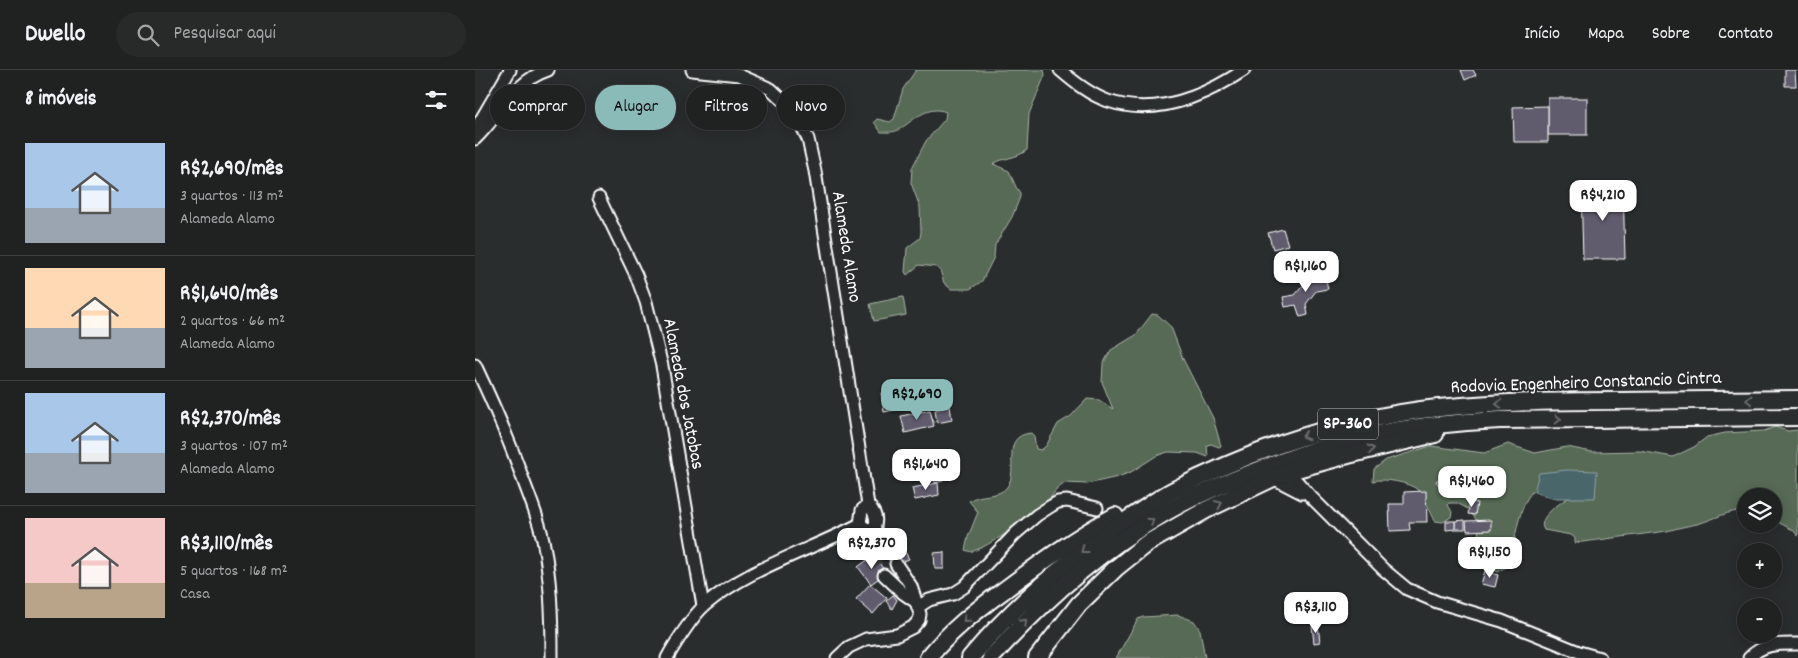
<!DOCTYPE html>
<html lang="pt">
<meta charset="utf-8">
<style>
body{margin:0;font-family:Dekko,sans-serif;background:#282a2a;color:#f1f3f6;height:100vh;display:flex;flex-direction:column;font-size:19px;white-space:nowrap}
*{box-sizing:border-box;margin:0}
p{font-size:16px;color:#a2a4a5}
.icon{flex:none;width:28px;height:28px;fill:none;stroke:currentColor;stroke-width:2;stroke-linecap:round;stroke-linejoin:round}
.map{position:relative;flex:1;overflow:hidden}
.drawer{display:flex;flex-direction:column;background:#202222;width:475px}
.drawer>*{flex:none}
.banner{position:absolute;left:15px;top:15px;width:475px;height:45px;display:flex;gap:10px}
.controls{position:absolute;left:1262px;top:418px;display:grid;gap:10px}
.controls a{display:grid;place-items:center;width:45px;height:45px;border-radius:50%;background:#202222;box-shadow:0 2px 12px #0003,0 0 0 1px #3d3f40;font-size:25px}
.price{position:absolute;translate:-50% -42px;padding:0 11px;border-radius:10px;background:#fff;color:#222;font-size:16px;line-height:32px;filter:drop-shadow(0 1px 2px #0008)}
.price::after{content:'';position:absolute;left:50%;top:30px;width:15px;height:11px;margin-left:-8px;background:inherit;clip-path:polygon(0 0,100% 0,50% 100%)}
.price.active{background:#8bbbb9;color:#111}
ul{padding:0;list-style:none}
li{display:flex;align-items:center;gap:15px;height:125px;padding:0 25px}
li+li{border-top:1px solid #3d3f40}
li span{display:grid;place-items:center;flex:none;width:140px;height:100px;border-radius:0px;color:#555}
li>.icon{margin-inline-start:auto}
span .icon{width:60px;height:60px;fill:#fffc;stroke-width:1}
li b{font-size:21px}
h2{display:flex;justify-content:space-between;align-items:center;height:60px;padding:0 25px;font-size:21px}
.pill{padding:0 18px;border-radius:22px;background:#202222;box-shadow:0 2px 12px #0003,0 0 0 1px #3d3f40;font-size:18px;line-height:45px}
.pill.active{background:#8bbbb9;color:#111}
header{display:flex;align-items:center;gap:30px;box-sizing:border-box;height:70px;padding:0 25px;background:#202222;border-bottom:1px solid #3d3f40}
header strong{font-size:24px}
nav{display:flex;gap:28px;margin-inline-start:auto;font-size:18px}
.search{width:350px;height:45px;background:#282a2a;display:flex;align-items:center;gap:12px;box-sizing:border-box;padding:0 18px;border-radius:28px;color:#a2a4a5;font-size:19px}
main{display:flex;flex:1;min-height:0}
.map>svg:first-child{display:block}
.green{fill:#576a55;stroke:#abb4aa}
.water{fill:#48666b;stroke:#91a3a6}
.building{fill:#615c6e;stroke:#fff}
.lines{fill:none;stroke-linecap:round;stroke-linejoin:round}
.minor-tunnel{stroke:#3f4243;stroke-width:11;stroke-dasharray:11 5.5;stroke-linecap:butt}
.minor-casing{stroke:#fff;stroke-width:15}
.highway-casing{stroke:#fff;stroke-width:20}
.minor{stroke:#2a2d2e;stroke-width:11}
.highway{stroke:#2a2d2e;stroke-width:16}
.oneway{stroke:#6a6c6d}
.labels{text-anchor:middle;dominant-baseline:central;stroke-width:4;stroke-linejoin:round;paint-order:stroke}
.shield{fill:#2a2d2e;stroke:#bfc0c0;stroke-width:1}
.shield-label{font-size:18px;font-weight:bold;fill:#fff}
.street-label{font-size:19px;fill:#fff;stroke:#2a2d2e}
</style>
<header>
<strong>Dwello</strong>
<div class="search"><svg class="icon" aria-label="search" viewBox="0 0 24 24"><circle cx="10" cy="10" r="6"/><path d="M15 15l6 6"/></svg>Pesquisar aqui</div>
<nav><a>Início</a><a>Mapa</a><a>Sobre</a><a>Contato</a></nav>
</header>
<main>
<section class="drawer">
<h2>8 imóveis<svg class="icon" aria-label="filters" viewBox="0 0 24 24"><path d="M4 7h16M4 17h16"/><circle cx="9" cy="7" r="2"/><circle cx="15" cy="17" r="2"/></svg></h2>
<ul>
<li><span style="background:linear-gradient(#a9c7e8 65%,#9aa5b1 0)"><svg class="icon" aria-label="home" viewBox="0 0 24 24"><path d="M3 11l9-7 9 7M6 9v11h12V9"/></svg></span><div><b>R$2,690/mês</b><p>3 quartos · 113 m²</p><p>Alameda Alamo</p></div></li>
<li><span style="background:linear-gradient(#ffd9b3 60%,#9aa5b1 0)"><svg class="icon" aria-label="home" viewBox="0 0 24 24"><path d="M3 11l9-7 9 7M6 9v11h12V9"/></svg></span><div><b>R$1,640/mês</b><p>2 quartos · 66 m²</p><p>Alameda Alamo</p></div></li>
<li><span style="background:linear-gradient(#a9c7e8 60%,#9aa5b1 0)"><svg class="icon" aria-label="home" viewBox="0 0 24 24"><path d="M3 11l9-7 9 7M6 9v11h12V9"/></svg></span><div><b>R$2,370/mês</b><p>3 quartos · 107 m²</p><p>Alameda Alamo</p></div></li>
<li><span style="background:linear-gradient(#f6c9c9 65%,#b9a48a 0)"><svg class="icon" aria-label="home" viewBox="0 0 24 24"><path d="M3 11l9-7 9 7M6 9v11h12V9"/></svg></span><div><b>R$3,110/mês</b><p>5 quartos · 168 m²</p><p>Casa</p></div></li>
</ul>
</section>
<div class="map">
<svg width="1323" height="588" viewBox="0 0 1323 588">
<rect width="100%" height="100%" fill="#2a2d2e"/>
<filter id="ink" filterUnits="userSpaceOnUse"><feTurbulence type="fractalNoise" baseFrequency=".02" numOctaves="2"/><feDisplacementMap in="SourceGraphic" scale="10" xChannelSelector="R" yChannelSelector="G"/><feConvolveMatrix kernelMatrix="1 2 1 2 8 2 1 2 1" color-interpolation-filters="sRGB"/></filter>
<g filter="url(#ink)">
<!-- green -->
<g class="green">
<path d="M441,0H569L570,5L554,44L552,80C541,89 529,87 518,94L534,101L541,117L545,123V127L537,147L520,175L519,187L507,211L495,219H476L469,213L465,200L461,197L444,195L432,205L430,202L432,178L445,168L446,162L445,137L436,113L437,98L451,71L470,49L471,42C452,34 437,52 423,60C417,63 412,62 406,62L399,52L402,49L415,52L419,49L428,19Z"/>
<polygon points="428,227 431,245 399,251 395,234"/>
<path d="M677,244L683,245L696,257L708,289L738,348L746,376L744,377L736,374L732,375L733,387L722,383L693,382L681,386L656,402L643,407L612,414L590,413L582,419L568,438L553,451L508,477L496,482L490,480L493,467L503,442L494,431C504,423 524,428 532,417C545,400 524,366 556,363L559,366L561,379L566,380L571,376L583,354L596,346L612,329L624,330L638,339L627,312L628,294L636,280L661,265Z"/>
<path d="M1300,357L1313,361L1323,360V466L1318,460L1299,450V426H1271V441C1255,439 1238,450 1222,454C1212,456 1202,458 1192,461L1100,473V468L1096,465L1069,460C1059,445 1098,425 1109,419C1098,418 1074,415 1065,417C1044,422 1039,477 1035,495L1022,502L1004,479L1003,452L993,439L982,433H974L973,435L977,442L976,447L968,452L960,451C956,443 949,426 943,420C934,412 908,408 898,411L899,399L911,390L956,376L1009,383L1033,374L1060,383L1092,377L1117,382L1165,381L1198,387L1219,377L1232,367L1250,363L1289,361Z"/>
<polygon points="703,545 719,551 725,560 730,588 641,588 663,549 668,547"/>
</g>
<!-- water -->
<polygon class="water" points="1092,400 1122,401 1120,428 1077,428 1059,422 1064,403"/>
<!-- building -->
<g class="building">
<polygon points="986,0 998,0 1001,5 990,10"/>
<polygon points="1310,0 1323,0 1320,1 1321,16 1310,16"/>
<rect x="1073" y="28" width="39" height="37"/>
<polygon points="1073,36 1073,72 1039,72 1038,37"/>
<polygon points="1148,114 1150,189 1108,189 1106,115"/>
<polygon points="808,159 813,175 798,179 793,163"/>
<polygon points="836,200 841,210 851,210 853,219 841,221 831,234 833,245 825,247 821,235 810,237 808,227 820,225 831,212 827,203"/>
<polygon points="436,318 438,336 409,342 406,323"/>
<polygon points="475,336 477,350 462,353 460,340"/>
<polygon points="455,340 459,356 430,363 426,346"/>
<polygon points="466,400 468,411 460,413 458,402"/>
<polygon points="967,407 977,420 972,425 961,411"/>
<polygon points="463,413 464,425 440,430 437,418"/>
<polygon points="951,421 952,452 934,452 935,460 915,461 914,434 929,434 929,422"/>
<polygon points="995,431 1002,433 1000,445 993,444"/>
<polygon points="990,450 990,459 980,459 980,451"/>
<polygon points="1016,450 1016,460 992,461 991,451"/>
<polygon points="971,451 980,451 980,459 971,460"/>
<polygon points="426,475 434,489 417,496 410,482"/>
<polygon points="469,482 469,499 460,499 459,483"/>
<polygon points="399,485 411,503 396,514 383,497"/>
<polygon points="1010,501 1023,505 1020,517 1006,514"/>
<polygon points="395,514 412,528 398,544 381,529"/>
<polygon points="418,525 422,530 417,539 411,531"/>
<polygon points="843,555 845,572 839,573 837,556"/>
</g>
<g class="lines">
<!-- minor-tunnel -->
<polyline class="minor-tunnel" points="397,486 409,505"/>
<defs>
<g id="minor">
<path d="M217,0L264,5L296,19L315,37L322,47L333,69L340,101L393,435C399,441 403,449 399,458L413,481"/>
<path d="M585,0C599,12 615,25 633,31C680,47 730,26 769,0"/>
<polyline points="0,60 35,0"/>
<path d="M0,69C24,46 39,11 73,0"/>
<polyline points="124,128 161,205 171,232 187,296 228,536"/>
<path d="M0,295C18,333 35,372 49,412C56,431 64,450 68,470C76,509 77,548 77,588"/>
<polyline points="818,400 819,408 836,427 908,499 932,519 962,532 1027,551 1104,582 1125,588"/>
<polyline points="798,408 827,423"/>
<polyline points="393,435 387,440 385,454 392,459 399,458"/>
<polyline points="388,457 397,486"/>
<polyline points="409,505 428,523 441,532"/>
<polyline points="443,537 454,530 478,524 489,517 541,463 562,445 576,436 583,432 592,431 622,438"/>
<path d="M192,588C199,575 219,544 230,535C275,497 334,481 385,454"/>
<polyline points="362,588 374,577 391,569 422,565 438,557 444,550 445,544 436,516 421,494"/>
<path d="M1274,588C1288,573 1304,574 1323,574"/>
</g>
<g id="highway">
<path d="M453,588C475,561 500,541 528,521C564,494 601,467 640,446"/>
<path d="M495,588C541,533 595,488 655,448C669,439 682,429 697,421C775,381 859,352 946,340C1012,332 1079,331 1146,331C1205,330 1264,330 1323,329"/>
<path d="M516,588C564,535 621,483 683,447C717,426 755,411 792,397C824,385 856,373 890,366C934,357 979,352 1025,350L1323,347"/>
<polyline points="562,588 604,534 641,498 671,474 731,440 798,408 818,400 873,385 960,364"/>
</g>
</defs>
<!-- minor casing -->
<use href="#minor" class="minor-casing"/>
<!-- highway casing -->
<use href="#highway" class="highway-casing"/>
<!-- minor -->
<use href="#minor" class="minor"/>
<!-- highway -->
<use href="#highway" class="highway"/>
</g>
<!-- one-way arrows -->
<defs><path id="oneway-chevron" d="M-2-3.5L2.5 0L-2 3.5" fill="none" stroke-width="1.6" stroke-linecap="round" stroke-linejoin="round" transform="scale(1.25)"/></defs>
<g class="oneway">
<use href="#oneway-chevron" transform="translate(1274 330) rotate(180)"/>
<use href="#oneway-chevron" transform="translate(1024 334) rotate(177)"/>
<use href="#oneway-chevron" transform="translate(1083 349) rotate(-1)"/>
<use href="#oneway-chevron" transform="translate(830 366) rotate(163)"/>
<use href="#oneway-chevron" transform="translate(896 379) rotate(-14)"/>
<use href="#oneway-chevron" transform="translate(744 434) rotate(-25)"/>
<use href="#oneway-chevron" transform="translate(676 451) rotate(-33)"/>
<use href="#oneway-chevron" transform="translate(609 480) rotate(143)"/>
<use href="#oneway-chevron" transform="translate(491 549) rotate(139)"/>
<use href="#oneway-chevron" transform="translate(549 552) rotate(-45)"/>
</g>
</g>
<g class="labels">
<!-- shield labels -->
<rect class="shield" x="843" y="338.5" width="60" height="31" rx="4"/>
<g class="shield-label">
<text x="873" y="354">SP-360</text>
</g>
<!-- street labels -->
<g class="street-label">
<text transform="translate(370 177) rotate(81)">Alameda Alamo</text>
<text transform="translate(1111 314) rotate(-2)">Rodovia Engenheiro Constancio Cintra</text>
<text transform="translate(207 324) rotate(79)">Alameda dos Jatobas</text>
</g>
</g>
</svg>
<div class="controls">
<a><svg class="icon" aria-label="layers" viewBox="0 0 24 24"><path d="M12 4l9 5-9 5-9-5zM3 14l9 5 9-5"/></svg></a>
<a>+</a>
<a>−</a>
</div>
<b class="price" style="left:1128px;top:152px">R$4,210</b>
<b class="price" style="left:831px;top:223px">R$1,160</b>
<b class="price active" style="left:442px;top:351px">R$2,690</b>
<b class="price" style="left:451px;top:421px">R$1,640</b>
<b class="price" style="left:997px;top:438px">R$1,460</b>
<b class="price" style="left:397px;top:500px">R$2,370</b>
<b class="price" style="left:1015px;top:509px">R$1,150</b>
<b class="price" style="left:841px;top:564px">R$3,110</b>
<div class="banner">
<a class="pill">Comprar</a>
<a class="pill active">Alugar</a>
<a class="pill">Filtros</a>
<a class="pill">Novo</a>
</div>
</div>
</main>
